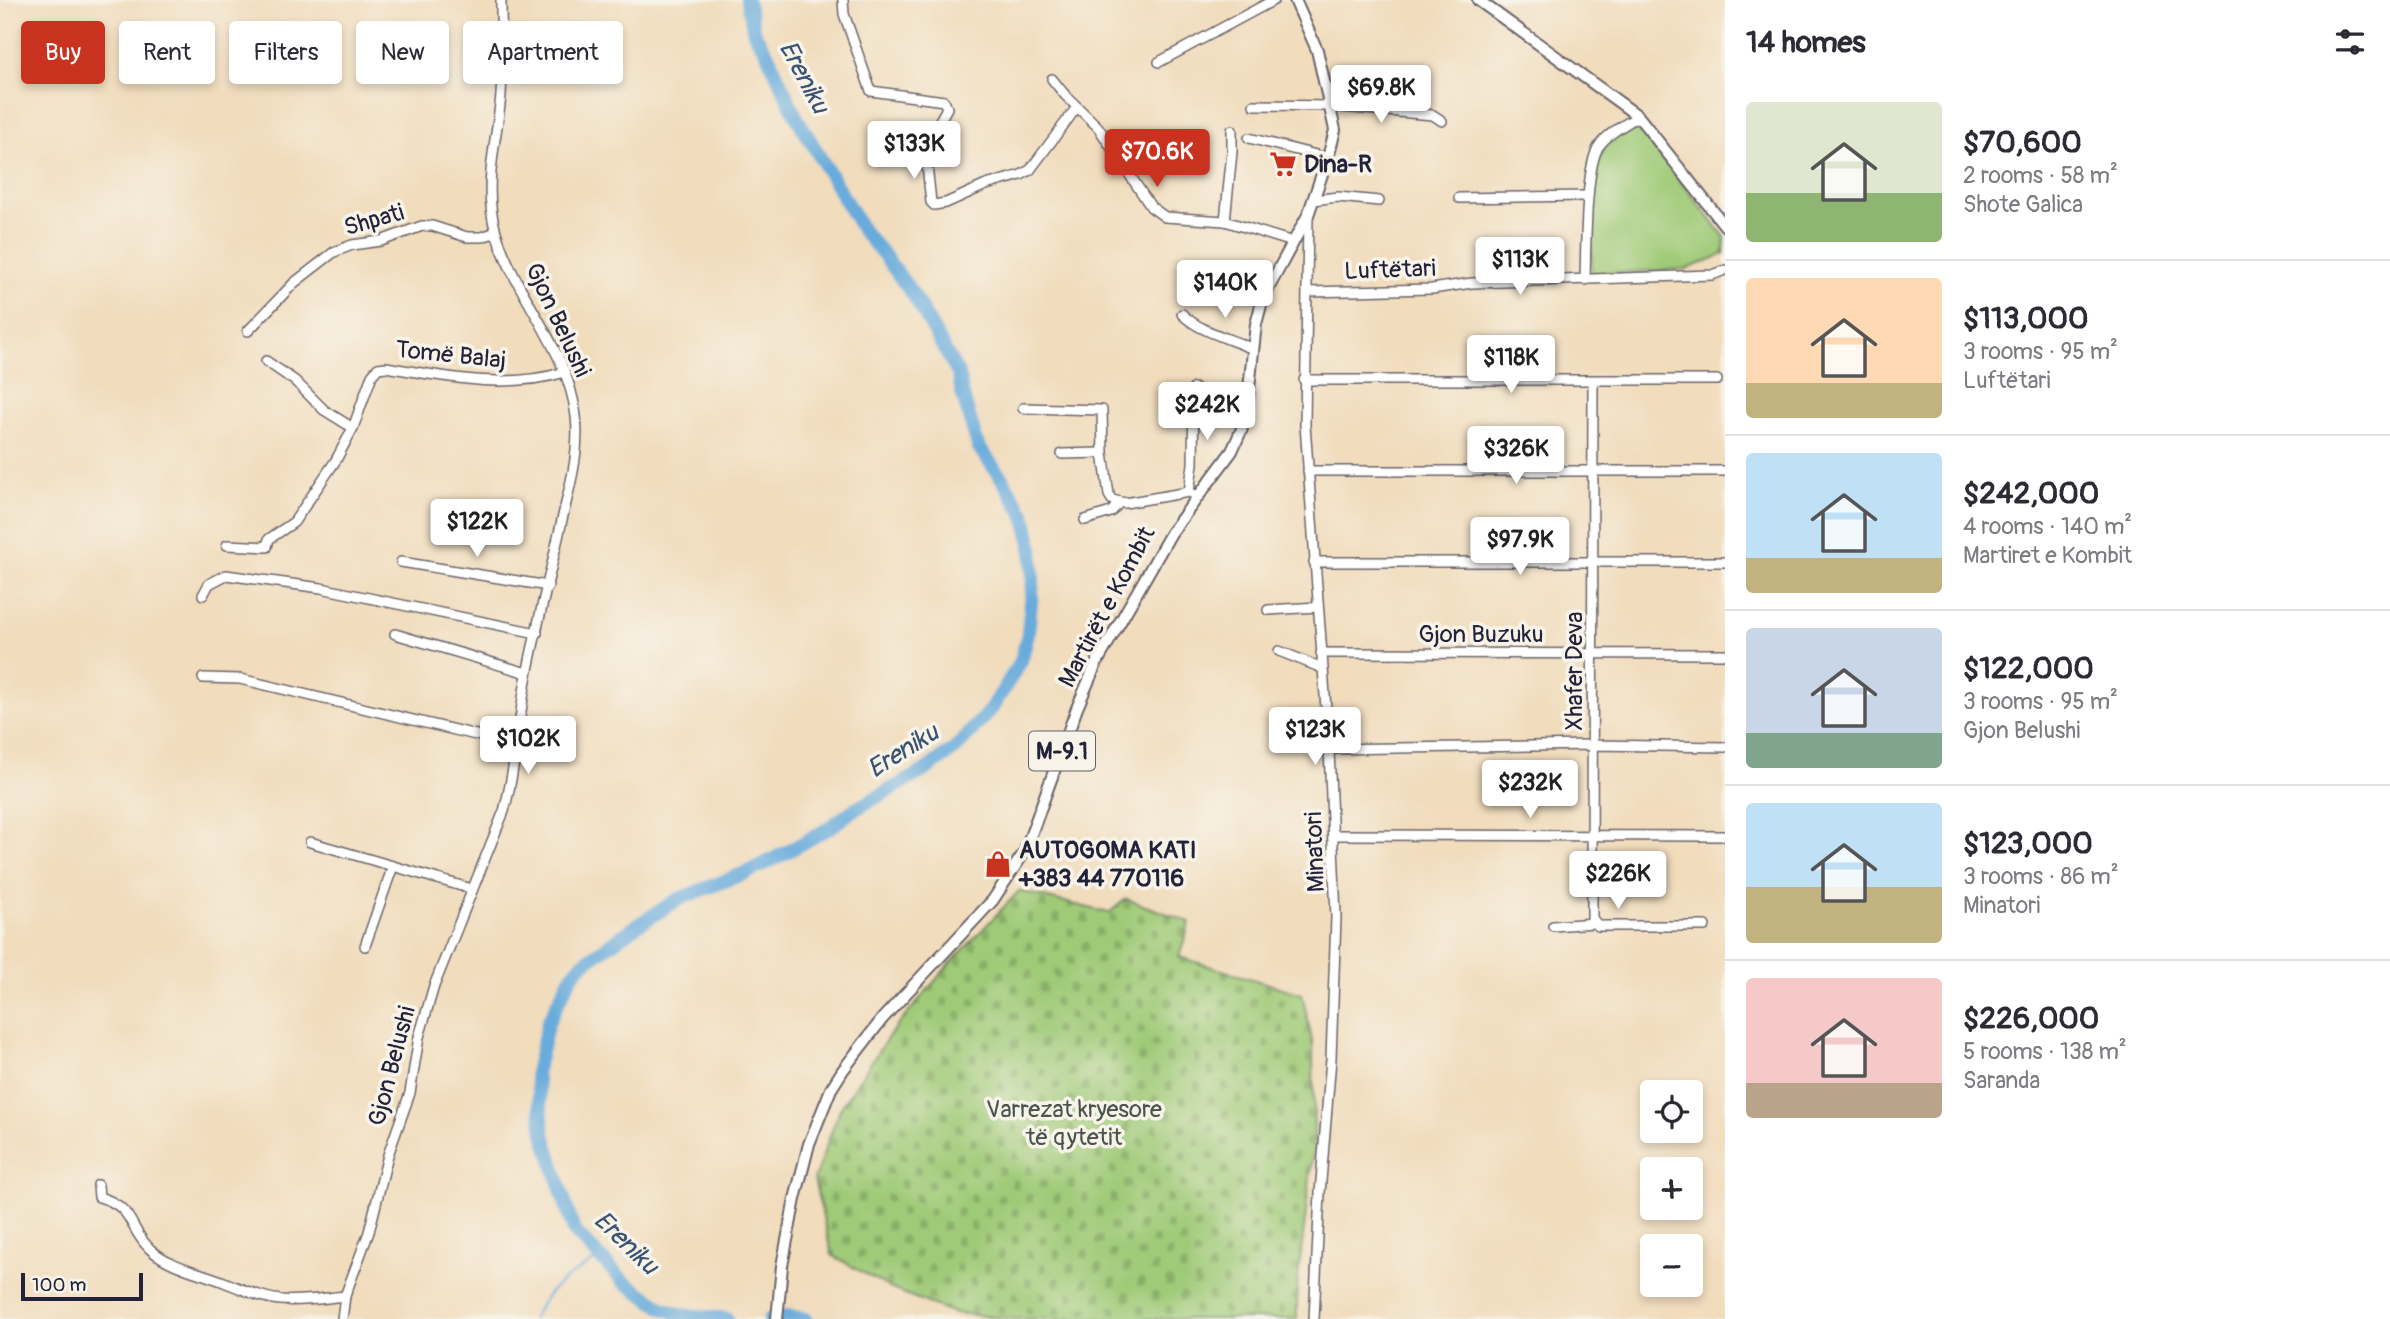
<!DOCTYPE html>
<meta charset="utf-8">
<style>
body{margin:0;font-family:Pangolin,sans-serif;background:#f7f7f7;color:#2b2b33;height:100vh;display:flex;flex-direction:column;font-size:26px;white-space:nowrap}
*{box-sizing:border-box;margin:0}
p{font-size:23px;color:#7c7c81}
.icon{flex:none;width:38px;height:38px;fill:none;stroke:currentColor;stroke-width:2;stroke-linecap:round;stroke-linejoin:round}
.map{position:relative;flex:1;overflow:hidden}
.sheet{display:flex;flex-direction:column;background:#fff;width:665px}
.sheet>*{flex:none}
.guide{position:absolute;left:21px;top:21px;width:665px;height:63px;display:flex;gap:14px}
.fabs{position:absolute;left:1640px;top:1080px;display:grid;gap:14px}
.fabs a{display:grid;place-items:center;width:63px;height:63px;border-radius:7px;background:#fff;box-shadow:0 4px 10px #0003;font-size:35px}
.scale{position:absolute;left:21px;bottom:18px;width:122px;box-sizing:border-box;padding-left:7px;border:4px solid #22223b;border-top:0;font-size:19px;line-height:24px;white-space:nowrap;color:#22223b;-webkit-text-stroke:5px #f7f3e8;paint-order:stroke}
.price{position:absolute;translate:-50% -60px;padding:0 16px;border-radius:7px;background:#fff;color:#222;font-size:23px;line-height:46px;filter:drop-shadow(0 2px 4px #0008)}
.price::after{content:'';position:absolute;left:50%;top:42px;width:21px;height:16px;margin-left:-10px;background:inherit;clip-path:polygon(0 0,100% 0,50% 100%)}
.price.selected{background:#c8321e;color:#fff}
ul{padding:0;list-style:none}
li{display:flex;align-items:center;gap:21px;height:175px;padding:0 21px}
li+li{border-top:2px solid #e1e1e2}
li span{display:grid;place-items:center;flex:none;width:196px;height:140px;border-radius:7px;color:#555}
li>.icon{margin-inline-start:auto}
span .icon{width:84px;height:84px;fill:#fffc;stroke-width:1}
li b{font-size:30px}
h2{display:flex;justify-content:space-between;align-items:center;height:84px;padding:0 21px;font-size:30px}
.tag{padding:0 24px;border-radius:7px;background:#fff;box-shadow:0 4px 10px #0003;font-size:24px;line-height:63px}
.tag.selected{background:#c8321e;color:#fff}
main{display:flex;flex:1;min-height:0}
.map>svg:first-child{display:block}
.cemetery{fill:url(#cemetery-stones);stroke:#607659;stroke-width:2}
.pitch{fill:#9fca77;stroke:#607659;stroke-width:2}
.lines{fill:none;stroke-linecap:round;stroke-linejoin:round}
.stream{stroke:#67abdc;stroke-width:2.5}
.river{stroke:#67abdc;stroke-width:14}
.minor-casing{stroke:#6a6368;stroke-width:12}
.major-casing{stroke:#6a6368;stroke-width:14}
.minor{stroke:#fff;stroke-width:9}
.major{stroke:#fff;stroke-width:10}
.labels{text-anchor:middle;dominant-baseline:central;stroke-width:7;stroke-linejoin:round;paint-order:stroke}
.shield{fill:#f7f3e8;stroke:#62616f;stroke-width:2}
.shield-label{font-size:23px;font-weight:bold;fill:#22223b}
.poi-label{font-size:24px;font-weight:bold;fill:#22223b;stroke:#f7f3e8;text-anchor:start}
.street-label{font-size:24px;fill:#22223b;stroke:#f7f3e8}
.park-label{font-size:24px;fill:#48544d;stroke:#f7f3e8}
.water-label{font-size:26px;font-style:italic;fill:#3a5273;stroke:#f7f3e8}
</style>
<main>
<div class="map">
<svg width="1725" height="1319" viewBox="0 0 1725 1319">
<defs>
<pattern id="cemetery-stones" width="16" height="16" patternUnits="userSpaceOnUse" patternTransform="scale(1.75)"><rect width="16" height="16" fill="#9fca77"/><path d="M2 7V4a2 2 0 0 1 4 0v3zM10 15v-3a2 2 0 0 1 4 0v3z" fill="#89ad68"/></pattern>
</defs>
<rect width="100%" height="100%" fill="#f7f3e8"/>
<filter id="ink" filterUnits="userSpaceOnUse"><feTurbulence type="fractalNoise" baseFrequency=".0143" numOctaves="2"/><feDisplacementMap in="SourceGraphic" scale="14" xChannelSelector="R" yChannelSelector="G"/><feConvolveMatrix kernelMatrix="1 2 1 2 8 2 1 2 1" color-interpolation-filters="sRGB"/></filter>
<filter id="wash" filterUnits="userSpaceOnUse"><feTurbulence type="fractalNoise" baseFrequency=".00686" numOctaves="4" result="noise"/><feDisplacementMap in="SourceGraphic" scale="28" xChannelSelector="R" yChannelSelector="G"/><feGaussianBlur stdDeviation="1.57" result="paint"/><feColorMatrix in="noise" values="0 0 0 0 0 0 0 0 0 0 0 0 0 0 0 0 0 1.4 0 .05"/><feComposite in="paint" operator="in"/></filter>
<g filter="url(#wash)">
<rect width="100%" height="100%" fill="#f1dcbc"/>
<!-- cemetery -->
<polygon class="cemetery" points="1019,891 1109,913 1126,899 1190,922 1179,957 1302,994 1313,1045 1314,1143 1297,1287 1297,1319 1014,1319 954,1313 892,1289 832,1255 814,1179 840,1109 888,1037 945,969"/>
<!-- pitch -->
<path class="pitch" d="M1636,126L1725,237L1724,254L1687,269L1592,274C1592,239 1584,171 1608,144C1615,136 1627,131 1636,126Z"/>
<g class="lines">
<!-- stream -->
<path class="stream" d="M533,1319C547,1286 571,1275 601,1257"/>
<!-- river -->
<g class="river">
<polyline points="727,1319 679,1314 663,1308 623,1281 574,1231 544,1134 536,1073 548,1022 571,977 582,964 636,926 679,899 750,871 785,853 829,828 852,811 924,771 956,748 992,708 1021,661 1028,634 1033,581 1032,547 1025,516 1003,480 978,446 962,393 959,375 914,296 884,255 863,231 796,116 766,51 754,33 747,0"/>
<polyline points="770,1319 786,1316 806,1319"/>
</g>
</g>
</g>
<g filter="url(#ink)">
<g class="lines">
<defs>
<g id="minor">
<polyline points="843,0 844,14 871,91 944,101 947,108 925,147 931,202 934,205 946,203 986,185 1021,175 1030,170 1077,107"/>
<polyline points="1159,62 1274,0"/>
<polyline points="1052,79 1065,95 1098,127 1151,207 1165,217 1225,221 1293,242"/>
<polyline points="1254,105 1330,106 1433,115 1442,121"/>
<polyline points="1249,138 1328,158"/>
<polyline points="1459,198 1588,196"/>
<polyline points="1313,200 1338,197 1379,201"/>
<polyline points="1308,217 1305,425 1329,749 1336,917 1331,1059 1320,1193 1314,1319"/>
<polyline points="1225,221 1232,152 1232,130"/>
<path d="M1585,280C1586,252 1585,166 1599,146C1608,133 1625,125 1638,116"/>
<polyline points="1308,292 1432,289 1472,283 1712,275 1725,270"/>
<path d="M1182,314C1200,332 1229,338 1253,349"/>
<polyline points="248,331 294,283 334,252 352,245 381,241 422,226 432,226 467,237 482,237 496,232"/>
<polyline points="266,361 295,381 324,410 353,428"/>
<polyline points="1304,380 1717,380"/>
<polyline points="1593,381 1592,918 1598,926 1705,926"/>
<polyline points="1023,408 1102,410 1103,453 1109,495 1112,500 1125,503 1189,492 1198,496"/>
<polyline points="1062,454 1103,453"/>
<polyline points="1308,471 1725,471"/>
<polyline points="1189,492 1193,464 1194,388"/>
<polyline points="1085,520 1111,512 1119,503"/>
<path d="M227,545L267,547L269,539L294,522L336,460L353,428L372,375L378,368L386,367C445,377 506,390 565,372"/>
<polyline points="401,562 548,586"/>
<polyline points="1314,562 1725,562"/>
<polyline points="203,595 209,584 226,575 321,588 537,633"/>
<polyline points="1268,610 1318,607"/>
<polyline points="395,634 527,673"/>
<polyline points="1279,651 1322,668"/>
<polyline points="1321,653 1725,654"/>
<polyline points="203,678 240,679 518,745"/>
<polyline points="1329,749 1593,745 1725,747"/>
<polyline points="1334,835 1725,836"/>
<polyline points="310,842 472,889"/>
<polyline points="1553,926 1594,923"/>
<polyline points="365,946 393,866"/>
<path d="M98,1185L99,1197C135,1207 127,1227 150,1249C170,1267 199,1272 224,1282C242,1289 261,1298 280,1300C302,1302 324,1298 345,1296"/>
<path d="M342,1319L345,1296L369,1232L388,1155L410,1093L419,1037L434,986L504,811C517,765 518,717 528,670C538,620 551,570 562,520C570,485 580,453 576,416C568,348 515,296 496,232C482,186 497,141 501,95C503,64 501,31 501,0"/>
</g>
<g id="major">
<polyline points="1478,0 1638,116 1725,226"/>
<polyline points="777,1319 782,1266 795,1199 809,1144 831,1089 843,1070 883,1018 993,900 1025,851 1077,708 1096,664 1171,533 1232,451 1241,431 1246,416 1256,324 1263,298 1308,215 1329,154 1335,130 1317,50 1295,0"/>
</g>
</defs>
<!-- minor casing -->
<use href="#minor" class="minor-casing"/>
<!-- major casing -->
<use href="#major" class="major-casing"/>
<!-- minor -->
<use href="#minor" class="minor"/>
<!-- major -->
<use href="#major" class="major"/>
</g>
</g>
<!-- icons -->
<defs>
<symbol id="supermarket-bare" viewBox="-9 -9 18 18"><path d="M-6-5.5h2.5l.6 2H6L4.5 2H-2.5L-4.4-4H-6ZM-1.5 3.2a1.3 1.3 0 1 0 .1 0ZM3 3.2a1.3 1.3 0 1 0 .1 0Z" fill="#c8321e" stroke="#f7f3e8" stroke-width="2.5" paint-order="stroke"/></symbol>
<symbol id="shop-bare" viewBox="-9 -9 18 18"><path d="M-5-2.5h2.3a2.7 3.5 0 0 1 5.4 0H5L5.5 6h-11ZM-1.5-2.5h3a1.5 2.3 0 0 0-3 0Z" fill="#c8321e" stroke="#f7f3e8" stroke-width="2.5" paint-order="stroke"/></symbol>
</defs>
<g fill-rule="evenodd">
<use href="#supermarket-bare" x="1264" y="145" width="38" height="38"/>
<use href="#shop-bare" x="979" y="845" width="38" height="38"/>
</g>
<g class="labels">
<!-- shield labels -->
<rect class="shield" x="1029" y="731.5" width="66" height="39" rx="5"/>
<g class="shield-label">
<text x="1062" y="751">M-9.1</text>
</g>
<!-- poi labels -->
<g class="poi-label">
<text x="1304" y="164">Dina-R</text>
<text x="1019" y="850">AUTOGOMA KATI<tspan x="1019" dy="28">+383 44 770116</tspan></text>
</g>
<!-- street labels -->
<g class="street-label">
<text transform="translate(374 220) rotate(-16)">Shpati</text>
<text transform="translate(1390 270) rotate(-2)">Luftëtari</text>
<text transform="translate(558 320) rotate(65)">Gjon Belushi</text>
<text transform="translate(451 355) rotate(6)">Tomë Balaj</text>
<text transform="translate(1107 607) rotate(-62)">Martirët e Kombit</text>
<text x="1481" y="634">Gjon Buzuku</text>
<text transform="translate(1574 671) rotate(-90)">Xhafer Deva</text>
<text transform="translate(1315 852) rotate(-92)">Minatori</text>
<text transform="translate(392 1066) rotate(-75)">Gjon Belushi</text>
</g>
<!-- park labels -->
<g class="park-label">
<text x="1074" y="1109">Varrezat kryesore<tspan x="1074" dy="28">të qytetit</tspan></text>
</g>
<!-- water labels -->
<g class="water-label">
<text transform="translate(804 77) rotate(62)">Ereniku</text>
<text transform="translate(903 751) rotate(-32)">Ereniku</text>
<text transform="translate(626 1243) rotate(44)">Ereniku</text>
</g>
</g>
</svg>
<div class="fabs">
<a><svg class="icon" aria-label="locate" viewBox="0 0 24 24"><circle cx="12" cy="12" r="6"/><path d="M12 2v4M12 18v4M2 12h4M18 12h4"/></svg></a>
<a>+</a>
<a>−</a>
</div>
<div class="scale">100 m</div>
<b class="price" style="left:1381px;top:125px">$69.8K</b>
<b class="price" style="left:914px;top:181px">$133K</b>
<b class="price selected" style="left:1157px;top:189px">$70.6K</b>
<b class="price" style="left:1520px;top:297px">$113K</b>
<b class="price" style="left:1225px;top:320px">$140K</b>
<b class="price" style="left:1511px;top:395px">$118K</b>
<b class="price" style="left:1207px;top:442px">$242K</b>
<b class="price" style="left:1516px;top:486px">$326K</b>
<b class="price" style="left:477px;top:559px">$122K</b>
<b class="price" style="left:1520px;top:577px">$97.9K</b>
<b class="price" style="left:1315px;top:767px">$123K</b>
<b class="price" style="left:528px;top:776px">$102K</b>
<b class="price" style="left:1530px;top:820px">$232K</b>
<b class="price" style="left:1618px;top:911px">$226K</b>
<div class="guide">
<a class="tag selected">Buy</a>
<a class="tag">Rent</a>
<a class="tag">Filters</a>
<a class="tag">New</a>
<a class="tag">Apartment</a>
</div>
</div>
<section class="sheet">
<h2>14 homes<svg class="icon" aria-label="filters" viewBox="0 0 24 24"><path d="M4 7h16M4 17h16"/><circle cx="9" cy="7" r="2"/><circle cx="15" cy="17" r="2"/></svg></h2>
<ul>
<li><span style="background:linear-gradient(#dfe7d0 65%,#8fb573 0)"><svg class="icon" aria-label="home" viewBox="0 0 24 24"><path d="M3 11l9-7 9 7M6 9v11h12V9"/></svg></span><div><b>$70,600</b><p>2 rooms · 58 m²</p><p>Shote Galica</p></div></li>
<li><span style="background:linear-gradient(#ffd9b3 75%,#c2b280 0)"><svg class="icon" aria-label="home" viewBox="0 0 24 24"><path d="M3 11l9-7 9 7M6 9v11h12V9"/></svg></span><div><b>$113,000</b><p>3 rooms · 95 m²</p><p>Luftëtari</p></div></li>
<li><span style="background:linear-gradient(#bfe0f5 75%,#c2b280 0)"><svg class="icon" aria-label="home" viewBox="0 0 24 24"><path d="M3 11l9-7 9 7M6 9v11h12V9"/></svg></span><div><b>$242,000</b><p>4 rooms · 140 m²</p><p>Martiret e Kombit</p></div></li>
<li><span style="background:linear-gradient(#c9d6e8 75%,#7fa58c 0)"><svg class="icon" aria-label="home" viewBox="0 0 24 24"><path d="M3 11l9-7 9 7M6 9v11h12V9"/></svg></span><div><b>$122,000</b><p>3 rooms · 95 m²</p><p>Gjon Belushi</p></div></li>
<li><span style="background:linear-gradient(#bfe0f5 60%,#c2b280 0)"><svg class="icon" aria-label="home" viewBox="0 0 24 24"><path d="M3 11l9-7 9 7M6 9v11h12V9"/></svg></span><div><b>$123,000</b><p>3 rooms · 86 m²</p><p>Minatori</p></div></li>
<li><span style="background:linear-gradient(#f6c9c9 75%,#b9a48a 0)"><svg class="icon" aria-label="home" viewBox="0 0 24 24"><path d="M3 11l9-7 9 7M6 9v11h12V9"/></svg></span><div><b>$226,000</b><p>5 rooms · 138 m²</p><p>Saranda</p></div></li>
</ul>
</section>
</main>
